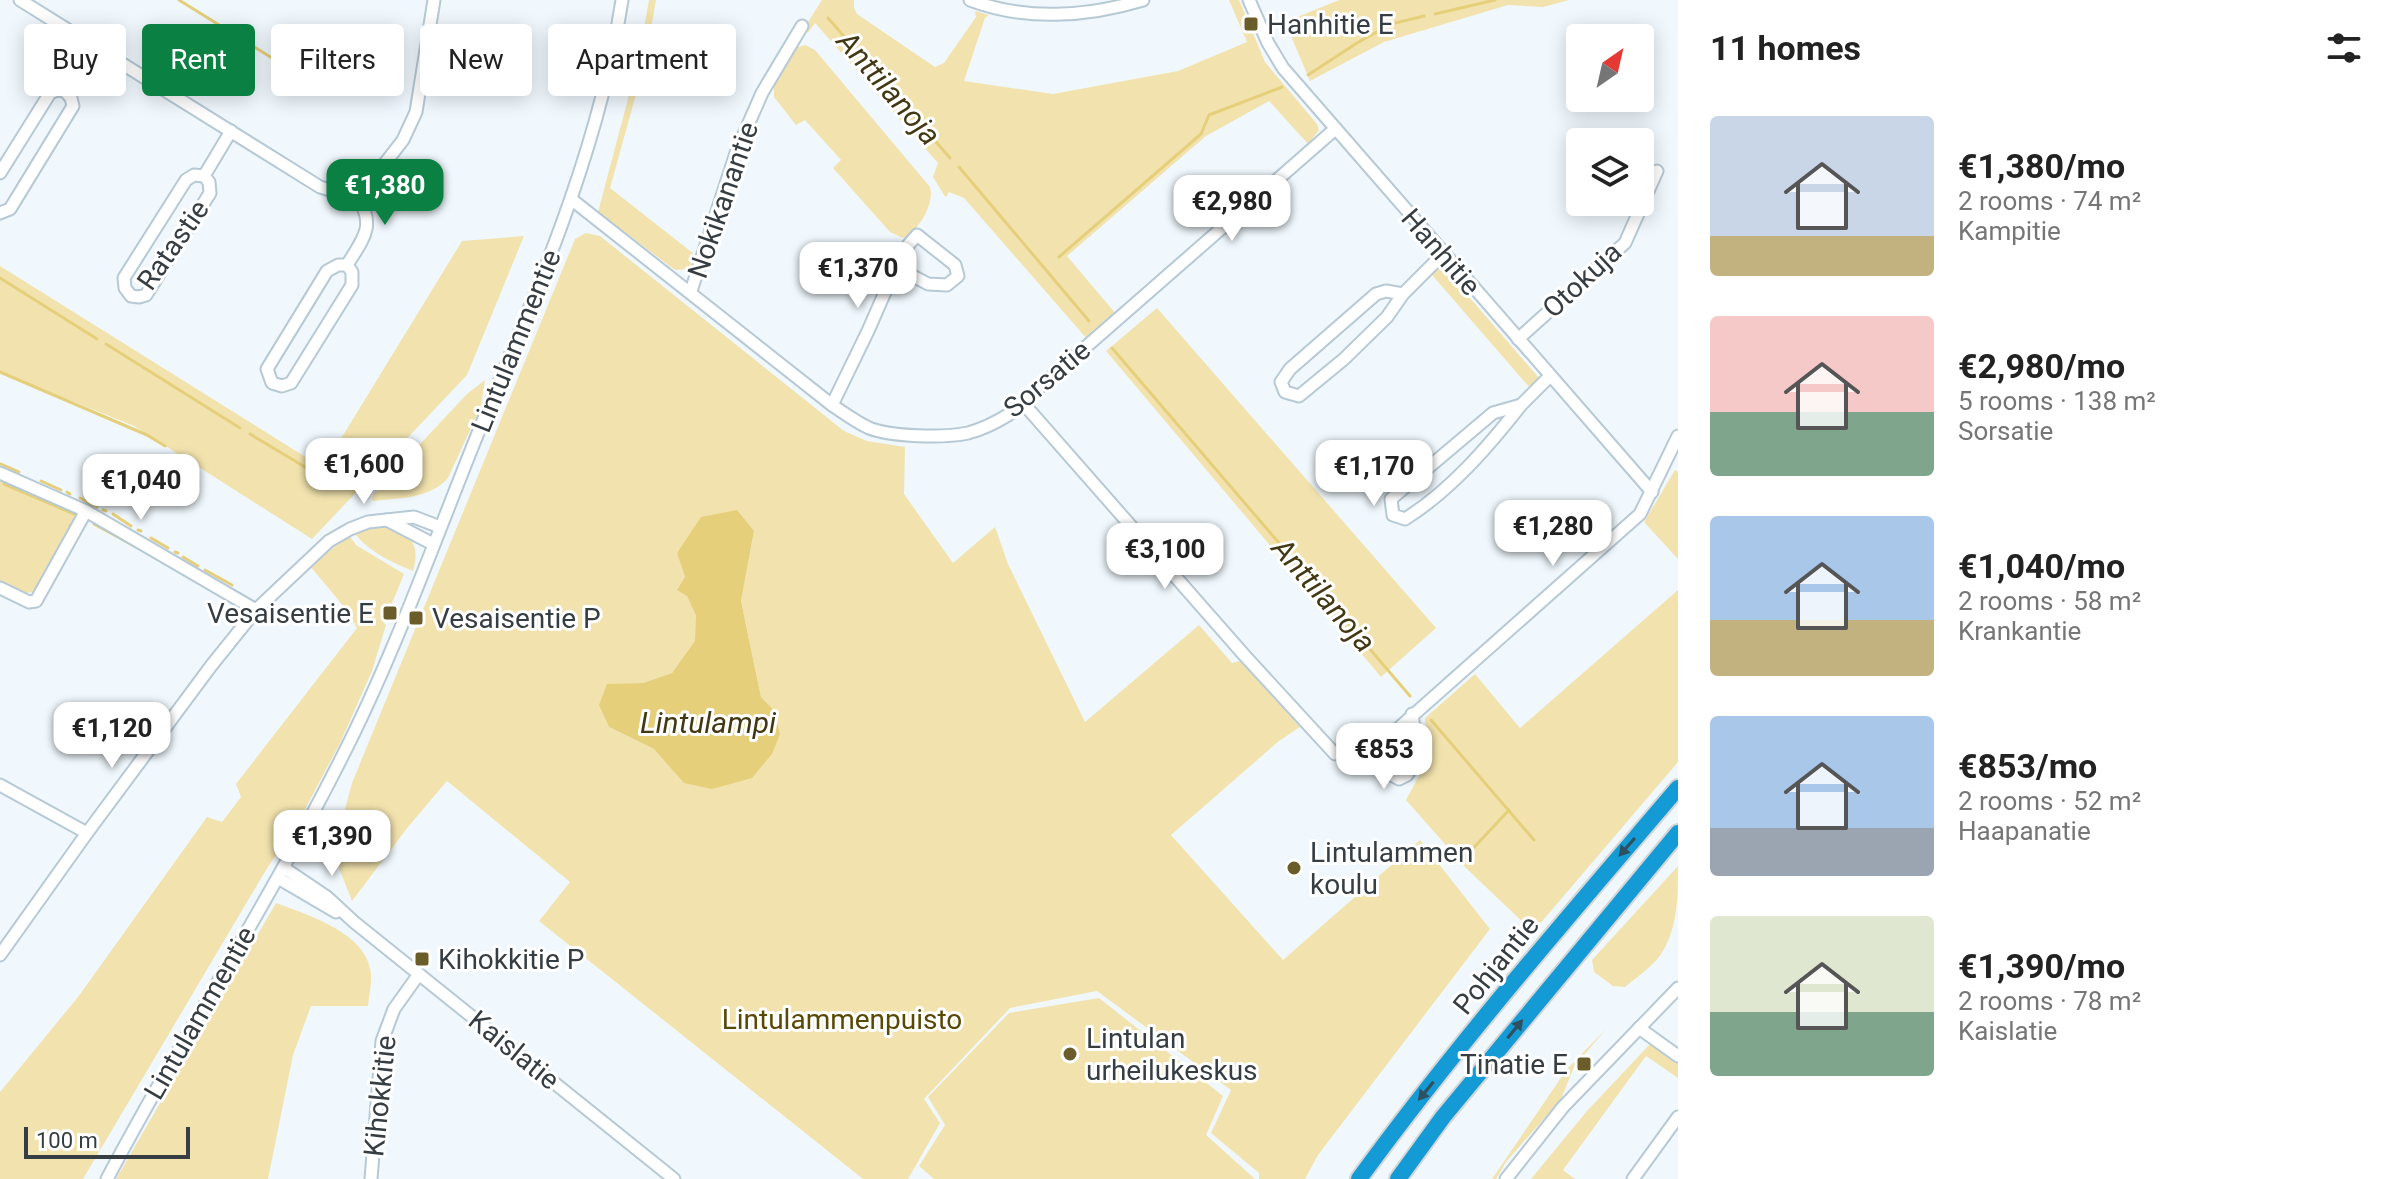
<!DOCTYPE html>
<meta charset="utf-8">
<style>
body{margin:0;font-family:Roboto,sans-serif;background:#f6f6f6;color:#222;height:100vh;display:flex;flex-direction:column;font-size:30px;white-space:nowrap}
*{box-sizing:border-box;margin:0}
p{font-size:26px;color:#767676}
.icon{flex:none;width:44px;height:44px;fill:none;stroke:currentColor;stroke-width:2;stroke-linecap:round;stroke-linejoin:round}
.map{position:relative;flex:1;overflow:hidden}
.sheet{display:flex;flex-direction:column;background:#fff;width:720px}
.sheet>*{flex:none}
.top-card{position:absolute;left:24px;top:24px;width:760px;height:72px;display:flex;gap:16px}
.needle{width:52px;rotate:34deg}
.fabs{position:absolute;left:1566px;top:24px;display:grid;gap:16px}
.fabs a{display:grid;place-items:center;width:88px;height:88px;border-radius:8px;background:#fff;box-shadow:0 4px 20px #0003;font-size:40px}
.scale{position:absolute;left:24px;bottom:20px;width:166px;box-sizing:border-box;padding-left:8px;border:4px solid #363e43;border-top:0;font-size:22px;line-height:28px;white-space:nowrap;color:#363e43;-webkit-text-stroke:6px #fff;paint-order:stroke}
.price{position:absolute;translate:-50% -68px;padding:0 18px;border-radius:16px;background:#fff;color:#222;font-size:26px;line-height:52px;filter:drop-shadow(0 2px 4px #0008)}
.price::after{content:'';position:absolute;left:50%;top:48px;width:24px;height:18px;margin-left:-12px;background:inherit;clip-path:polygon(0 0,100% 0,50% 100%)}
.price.selected{background:#0b8043;color:#fff}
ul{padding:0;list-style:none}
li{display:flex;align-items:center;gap:24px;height:200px;padding:0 32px}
li span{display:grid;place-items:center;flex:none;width:224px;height:160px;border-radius:8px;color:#555}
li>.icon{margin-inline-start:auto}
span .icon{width:96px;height:96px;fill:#fffc;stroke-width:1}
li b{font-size:34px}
h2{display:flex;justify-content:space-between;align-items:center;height:96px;padding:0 32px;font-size:34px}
.tag{padding:0 28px;border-radius:8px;background:#fff;box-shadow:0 4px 20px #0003;font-size:28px;line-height:72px}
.tag.selected{background:#0b8043;color:#fff}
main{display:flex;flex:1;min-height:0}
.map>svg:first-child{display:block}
.green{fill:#f2e3ae;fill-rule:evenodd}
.water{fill:#e5cf7b}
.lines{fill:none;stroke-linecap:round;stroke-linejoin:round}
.stream{stroke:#e5cf7b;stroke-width:3}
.minor-casing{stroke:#b6c9d5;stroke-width:15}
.highway-casing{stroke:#d3d5d6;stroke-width:20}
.minor{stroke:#fff;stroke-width:11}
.highway{stroke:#149ad4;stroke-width:16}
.oneway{fill:#2f5060}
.poi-dot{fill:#6a5d2a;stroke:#fff;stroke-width:3}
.labels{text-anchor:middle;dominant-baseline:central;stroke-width:6;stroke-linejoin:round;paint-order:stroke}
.poi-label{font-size:28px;fill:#363e43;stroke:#fff;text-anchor:start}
.street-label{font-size:28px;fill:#363e43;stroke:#fff}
.park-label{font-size:28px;fill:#584904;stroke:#fff}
.water-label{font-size:30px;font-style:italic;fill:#423914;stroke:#fff}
</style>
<main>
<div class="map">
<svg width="1678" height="1179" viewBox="0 0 1678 1179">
<rect width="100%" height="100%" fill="#f0f8fd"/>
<!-- green -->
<g class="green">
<path d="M649,0H656L645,62L610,188L694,254L697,259C692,267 685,270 675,270L598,212L638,61Z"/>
<polygon points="822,0 854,0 854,8 857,14 935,67 944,63 976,17 975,11 989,15 985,18 964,81 1053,94 1178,71 1247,42 1229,0 1239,0 1265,62 1317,124 1319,130 1308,144 1269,101 1206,136 1067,256 1116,314 1087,339 964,198 949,192 946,197 944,195 933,177 938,163 815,23 808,33 806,31 806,25"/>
<polygon points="1339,0 1569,0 1543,7 1508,5 1384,42 1310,81 1285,22"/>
<path d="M805,45L815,50L930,187C935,203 919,231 903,238L890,232L833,168L841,160L805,120L796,125L774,97V83L795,48Z"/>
<path d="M586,233L600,236L844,431L867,441L905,447L904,494L953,563L995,527L1008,564L1085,722L1199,625L1232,663L1240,661L1300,727L1279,741L1171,835L1283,960L1420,840L1490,929L1318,1155L1305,1179H1259V1173L1211,1133L1231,1090L1097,991L1010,1008L924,1099L940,1123L908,1179H863L539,921L570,882L447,781L408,827L352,901L333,853L352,783L575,239ZM754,531L741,601L761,697L774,710L654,749L609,727L600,705L607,685L643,683L672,673L696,641V616L687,596L685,577L677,552Z"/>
<polygon points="524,236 467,375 312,539 134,426 0,372 0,266 323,468 462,241"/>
<polygon points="1437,266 1445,269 1539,378 1530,388 1433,276 1431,273"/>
<polygon points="1157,308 1436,628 1381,677 1106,351"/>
<path d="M485,380L481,406L448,478C429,499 400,498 373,501L372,497L375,492L385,488L395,471L467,394Z"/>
<polygon points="1675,470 1678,472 1678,559 1644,522"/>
<path d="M3,479L75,510L77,516L38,590C24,597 13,588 0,582V481Z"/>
<path d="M378,526C407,528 422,542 413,571C391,562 367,551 354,532Z"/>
<polygon points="349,535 356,545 404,574 384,623 386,625 372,671 340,743 304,811 263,875 83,1179 0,1179 0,1092 78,997 207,817 222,822 241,797 236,784 357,628 345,608 310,566"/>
<polygon points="1678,590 1678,762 1533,932 1466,868 1406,800 1429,757 1425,718 1475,674 1520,728"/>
<path d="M1678,866C1678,897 1678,931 1659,957C1650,968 1636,978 1625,987L1613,986L1594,972L1592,960Z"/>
<path d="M276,903C306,914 363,932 370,968C373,979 369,995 368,1006H311L293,1055L268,1179H116Z"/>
<polygon points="1099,998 1223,1096 1206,1135 1255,1179 934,1179 919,1166 945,1125 928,1097 1009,1013"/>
<polygon points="1606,1029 1574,1067 1561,1099 1506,1162 1496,1179 1492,1179 1567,1069"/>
<polygon points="1651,1043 1678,1061 1678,1078 1646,1056 1563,1170 1575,1179 1531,1179 1587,1111"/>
</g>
<!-- water -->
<polygon class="water" points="737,510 754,531 741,601 761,697 774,710 780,734 772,754 752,778 712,789 684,783 654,749 609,727 599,705 607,684 643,683 672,673 695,641 696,616 687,596 677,590 685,577 677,553 701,517"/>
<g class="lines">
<!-- stream -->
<g class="stream">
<polyline points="179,0 272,58"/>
<polyline points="1435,14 1495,0"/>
<polyline points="828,18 950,158"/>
<polyline points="281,60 320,84"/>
<polyline points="1308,75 1357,43 1391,24 1424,16"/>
<polyline points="959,167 1089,321"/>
<polyline points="1059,257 1201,134 1209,115 1282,87"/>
<polyline points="0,278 97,339"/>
<polyline points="106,344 240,428"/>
<polyline points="1112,348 1410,696"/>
<polyline points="0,372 147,435 165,446"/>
<polyline points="250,434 305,467"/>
<polyline points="1,464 19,472"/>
<polyline points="41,481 61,490"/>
<polyline points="4,484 74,514"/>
<polyline points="67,492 70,494"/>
<polyline points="80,498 97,507"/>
<polyline points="103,510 106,511"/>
<polyline points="113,514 131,526"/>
<polyline points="94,524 136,547"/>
<polyline points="70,525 70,528"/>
<polyline points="138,530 141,531"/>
<polyline points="151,538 168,548"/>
<polyline points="175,552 178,553"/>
<polyline points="183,557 198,566"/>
<polyline points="205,570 232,585"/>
<polyline points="214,592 226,599"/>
<polyline points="1431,720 1534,840"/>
<polyline points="1465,857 1509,810"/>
</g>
<defs>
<g id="minor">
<polyline points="20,0 320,187 358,198"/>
<path d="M970,0C1025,21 1087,17 1143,0"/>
<polyline points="1249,0 1268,43 1283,68 1652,492"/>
<polyline points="65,91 95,47"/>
<polyline points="0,173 50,93 57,90 65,91"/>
<polyline points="204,176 194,175 186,180 124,278 125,288 131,296 139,297 146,295 210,193 209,182 204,176 231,131"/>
<polyline points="358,198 403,140 416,112 434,0"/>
<path d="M571,199L832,405C844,413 856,422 869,428C892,437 944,438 968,433C983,429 995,423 1008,415L1334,130"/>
<polyline points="0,213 10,209 73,106 71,98 65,91"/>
<path d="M347,265L352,272V285L291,383L282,386L272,383L267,369L327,271L338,265H347C363,239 376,226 358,198"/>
<polyline points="691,291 737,150 762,93 802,26"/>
<polyline points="1403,294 1386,291 1376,294 1290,369 1281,382 1285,392 1299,396 1344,359 1387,317 1403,294 1443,254"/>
<polyline points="1518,339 1625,243 1657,171"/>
<polyline points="1023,403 1245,656 1335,754"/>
<polyline points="832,405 868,331 903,251 917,235 955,265 958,276 947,285 928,284 896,267"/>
<path d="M1521,405C1488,447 1451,490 1405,519L1393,515L1391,499L1493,413L1521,405L1550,376"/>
<polyline points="0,473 86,511 256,610"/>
<polyline points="387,520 433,544"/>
<polyline points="0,588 29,602 36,601 86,511"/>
<path d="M1412,714L1418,757L1407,775L1399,779C1385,772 1377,765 1375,749L1640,514L1678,436"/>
<polyline points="0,785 87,833"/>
<polyline points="284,868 327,897 354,922 674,1179"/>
<polyline points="278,878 336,912"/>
<polyline points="0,955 87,833 211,666 256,610 276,591 329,541 350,529 368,522 414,517 440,527"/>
<polyline points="1639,1028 1678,1056"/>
<path d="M107,1179C182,1037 269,902 341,759C398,648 441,522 489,406C544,274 600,143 622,0"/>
<polyline points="371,1179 382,1041 394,1009 419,974"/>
<polyline points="1506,1179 1563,1107 1678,988"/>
<polyline points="1633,1179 1678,1117"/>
</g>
<g id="highway">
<path d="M1359,1179C1458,1043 1569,916 1678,788"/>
<polyline points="1398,1179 1443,1117 1678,833"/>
</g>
</defs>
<!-- minor casing -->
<use href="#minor" class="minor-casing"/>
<!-- highway casing -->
<use href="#highway" class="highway-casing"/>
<!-- minor -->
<use href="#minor" class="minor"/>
<!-- highway -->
<use href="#highway" class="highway"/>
</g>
<!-- one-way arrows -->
<defs><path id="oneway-solid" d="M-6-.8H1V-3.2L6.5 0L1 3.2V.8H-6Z" transform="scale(2)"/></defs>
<g class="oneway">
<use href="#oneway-solid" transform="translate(1627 847) rotate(131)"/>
<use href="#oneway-solid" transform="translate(1515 1029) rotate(-51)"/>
<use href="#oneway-solid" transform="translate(1426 1091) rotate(129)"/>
</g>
<!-- markers -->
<g class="poi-dot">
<rect x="1243" y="16" width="16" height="16" rx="4"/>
<rect x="382" y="605" width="16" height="16" rx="4"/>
<rect x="408" y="610" width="16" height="16" rx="4"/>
<circle cx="1294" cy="868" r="8"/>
<rect x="414" y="951" width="16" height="16" rx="4"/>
<circle cx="1070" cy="1054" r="8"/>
<rect x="1576" y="1056" width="16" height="16" rx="4"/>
</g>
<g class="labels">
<!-- poi labels -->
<g class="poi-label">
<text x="1267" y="24">Hanhitie E</text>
<text x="374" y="613" text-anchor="end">Vesaisentie E</text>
<text x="432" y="618">Vesaisentie P</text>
<text x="1310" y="852">Lintulammen<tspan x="1310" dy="32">koulu</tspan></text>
<text x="438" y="959">Kihokkitie P</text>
<text x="1086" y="1038">Lintulan<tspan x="1086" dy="32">urheilukeskus</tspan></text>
<text x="1568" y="1064" text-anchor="end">Tinatie E</text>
</g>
<!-- street labels -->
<g class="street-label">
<text transform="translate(723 200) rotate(-71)">Nokikanantie</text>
<text transform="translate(173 245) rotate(-55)">Ratastie</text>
<text transform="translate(1441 252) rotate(49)">Hanhitie</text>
<text transform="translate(1582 280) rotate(-43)">Otokuja</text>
<text transform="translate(516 341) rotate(-68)">Lintulammentie</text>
<text transform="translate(1047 379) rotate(-40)">Sorsatie</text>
<text transform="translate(1496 965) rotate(-51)">Pohjantie</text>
<text transform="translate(200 1013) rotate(-60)">Lintulammentie</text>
<text transform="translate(514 1050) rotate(39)">Kaislatie</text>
<text transform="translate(380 1096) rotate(-84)">Kihokkitie</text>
</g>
<!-- park labels -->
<g class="park-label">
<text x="842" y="1019">Lintulammenpuisto</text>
</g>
<!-- water labels -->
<g class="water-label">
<text transform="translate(889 88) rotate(49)">Anttilanoja</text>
<text transform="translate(1324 595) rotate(49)">Anttilanoja</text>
<text x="708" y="722">Lintulampi</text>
</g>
</g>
</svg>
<div class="fabs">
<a><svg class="needle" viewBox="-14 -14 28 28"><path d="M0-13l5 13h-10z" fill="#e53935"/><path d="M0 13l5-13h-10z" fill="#767676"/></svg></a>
<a><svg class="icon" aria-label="layers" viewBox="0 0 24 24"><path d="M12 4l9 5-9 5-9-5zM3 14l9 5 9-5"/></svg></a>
</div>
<div class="scale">100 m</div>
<b class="price selected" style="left:385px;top:227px">€1,380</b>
<b class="price" style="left:1232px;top:243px">€2,980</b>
<b class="price" style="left:858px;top:310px">€1,370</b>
<b class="price" style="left:364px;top:506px">€1,600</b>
<b class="price" style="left:1374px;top:508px">€1,170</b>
<b class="price" style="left:141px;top:522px">€1,040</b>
<b class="price" style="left:1553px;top:568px">€1,280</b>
<b class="price" style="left:1165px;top:591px">€3,100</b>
<b class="price" style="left:112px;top:770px">€1,120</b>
<b class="price" style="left:1384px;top:791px">€853</b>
<b class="price" style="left:332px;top:878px">€1,390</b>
<div class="top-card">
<a class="tag">Buy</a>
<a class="tag selected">Rent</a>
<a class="tag">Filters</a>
<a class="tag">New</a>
<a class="tag">Apartment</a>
</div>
</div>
<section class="sheet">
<h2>11 homes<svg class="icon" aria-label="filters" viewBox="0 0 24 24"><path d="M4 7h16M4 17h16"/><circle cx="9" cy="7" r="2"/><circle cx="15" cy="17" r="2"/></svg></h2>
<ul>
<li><span style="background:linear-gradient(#c9d6e8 75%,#c2b280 0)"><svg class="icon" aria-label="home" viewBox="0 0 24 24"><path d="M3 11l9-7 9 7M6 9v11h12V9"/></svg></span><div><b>€1,380/mo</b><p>2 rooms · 74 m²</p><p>Kampitie</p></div></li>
<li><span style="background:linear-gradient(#f6c9c9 60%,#7fa58c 0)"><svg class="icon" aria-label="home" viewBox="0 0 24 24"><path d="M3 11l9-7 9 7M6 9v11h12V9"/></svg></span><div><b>€2,980/mo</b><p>5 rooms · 138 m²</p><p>Sorsatie</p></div></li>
<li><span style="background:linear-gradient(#a9c7e8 65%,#c2b280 0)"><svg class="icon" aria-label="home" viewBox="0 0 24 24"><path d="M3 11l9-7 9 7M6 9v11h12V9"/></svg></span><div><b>€1,040/mo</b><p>2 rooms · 58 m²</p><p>Krankantie</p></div></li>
<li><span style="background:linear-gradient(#a9c7e8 70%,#9aa5b1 0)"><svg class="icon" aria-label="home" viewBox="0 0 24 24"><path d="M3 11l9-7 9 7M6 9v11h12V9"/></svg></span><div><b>€853/mo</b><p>2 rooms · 52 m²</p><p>Haapanatie</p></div></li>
<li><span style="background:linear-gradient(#dfe7d0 60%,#7fa58c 0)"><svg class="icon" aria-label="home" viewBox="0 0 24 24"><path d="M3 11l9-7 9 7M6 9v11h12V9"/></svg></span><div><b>€1,390/mo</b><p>2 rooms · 78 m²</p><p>Kaislatie</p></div></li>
</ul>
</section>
</main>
